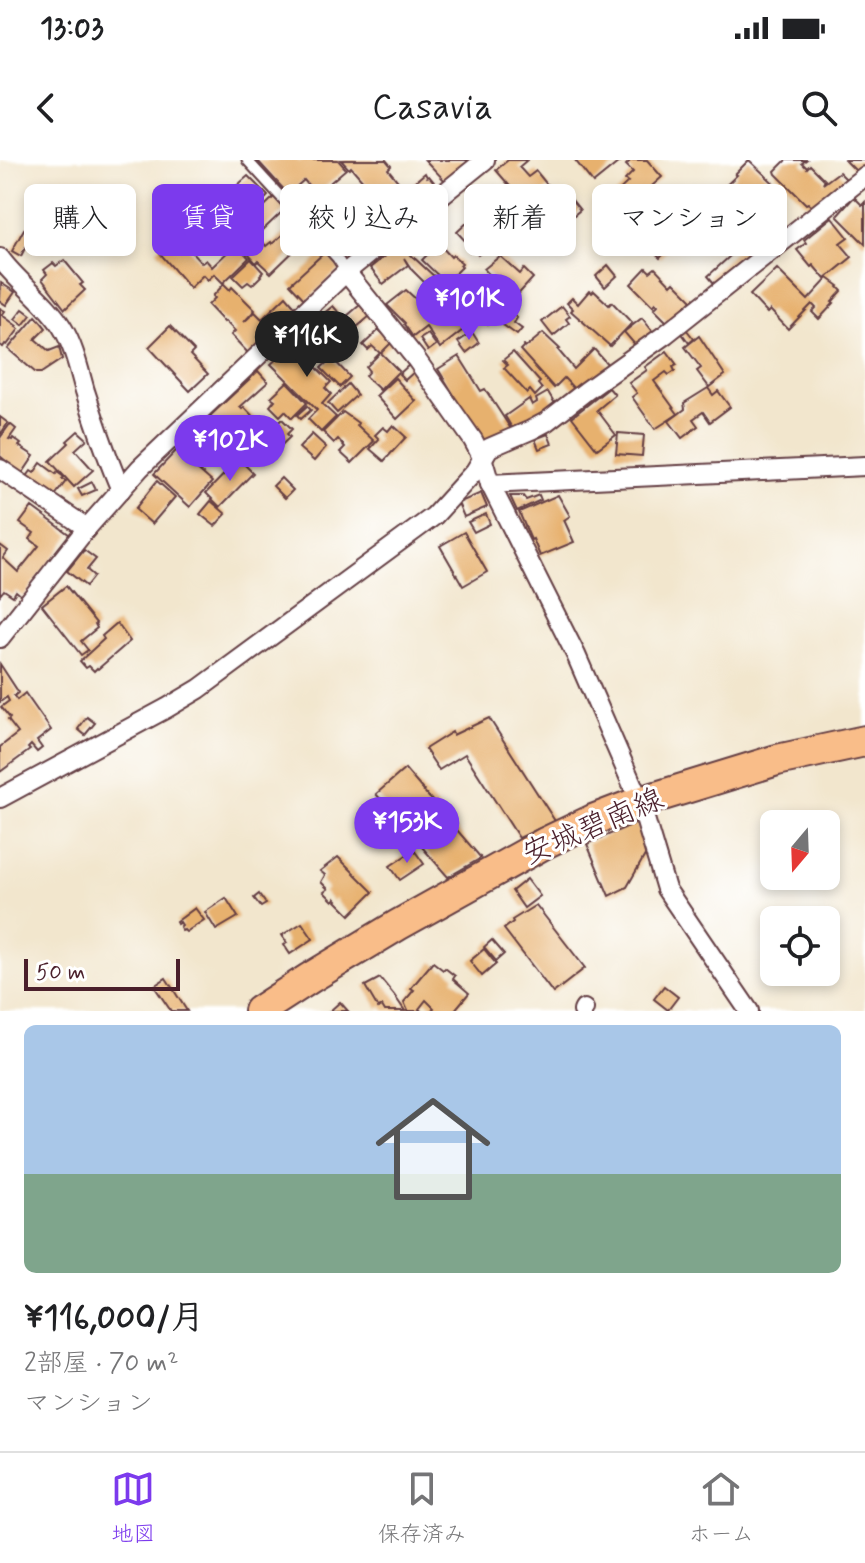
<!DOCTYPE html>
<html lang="ja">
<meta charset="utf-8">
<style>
body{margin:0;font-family:Mynerve,"Klee One",sans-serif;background:#f2f2f2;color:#202124;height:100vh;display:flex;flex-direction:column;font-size:30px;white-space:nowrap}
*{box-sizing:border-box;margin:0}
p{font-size:26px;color:#757577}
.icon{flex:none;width:44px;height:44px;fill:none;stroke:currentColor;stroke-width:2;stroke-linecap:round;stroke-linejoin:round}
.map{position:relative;height:851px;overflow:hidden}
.drawer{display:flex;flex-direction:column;background:#fff;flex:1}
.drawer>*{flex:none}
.banner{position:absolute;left:24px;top:24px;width:818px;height:72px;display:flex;gap:16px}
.needle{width:52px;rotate:199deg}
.tools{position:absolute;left:760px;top:650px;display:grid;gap:16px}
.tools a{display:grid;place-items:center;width:80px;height:80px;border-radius:12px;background:#fff;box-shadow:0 4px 12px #0003;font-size:40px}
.scale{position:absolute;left:24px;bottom:20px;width:156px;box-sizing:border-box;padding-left:8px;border:4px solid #4a1f2b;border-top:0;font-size:22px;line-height:28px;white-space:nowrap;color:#4a1f2b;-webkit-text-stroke:6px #fff;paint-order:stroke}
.price{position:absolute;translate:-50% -68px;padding:0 18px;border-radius:28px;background:#7c3aed;color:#fff;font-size:26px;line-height:52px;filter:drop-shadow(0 2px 4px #0008)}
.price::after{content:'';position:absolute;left:50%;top:48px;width:24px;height:18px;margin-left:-12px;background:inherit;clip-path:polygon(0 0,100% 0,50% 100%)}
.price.on{background:#222;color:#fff}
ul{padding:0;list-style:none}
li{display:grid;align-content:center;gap:16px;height:424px;padding:0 24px}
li+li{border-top:2px solid #e0e0e0}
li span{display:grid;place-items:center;height:248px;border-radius:12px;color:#555}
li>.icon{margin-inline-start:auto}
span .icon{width:144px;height:144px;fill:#fffc;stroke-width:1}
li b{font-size:34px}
.pill{padding:0 28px;border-radius:12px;background:#fff;box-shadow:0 4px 12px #0003;font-size:28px;line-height:72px}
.pill.on{background:#7c3aed;color:#fff}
.status{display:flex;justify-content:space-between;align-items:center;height:56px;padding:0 40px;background:#fff;direction:ltr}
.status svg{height:22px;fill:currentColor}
header{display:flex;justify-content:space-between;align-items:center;height:104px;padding:0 24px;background:#fff;font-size:36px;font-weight:600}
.tabs{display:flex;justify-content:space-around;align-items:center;height:112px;border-top:2px solid #e0e0e0;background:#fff;font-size:22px;color:#757577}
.tabs a{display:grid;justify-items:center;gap:4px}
.tabs .on{color:#7c3aed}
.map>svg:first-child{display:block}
.building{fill:#e7b16e}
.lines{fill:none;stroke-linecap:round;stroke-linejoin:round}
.lane-casing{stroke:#633d43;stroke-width:13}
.street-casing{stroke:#633d43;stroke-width:22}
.primary-casing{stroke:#633d43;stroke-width:34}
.lane{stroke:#fff;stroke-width:9}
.street{stroke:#fff;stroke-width:18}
.primary{stroke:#f9bd89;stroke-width:30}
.labels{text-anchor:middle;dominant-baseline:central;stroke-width:6;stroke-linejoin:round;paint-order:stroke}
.street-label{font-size:30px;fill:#4a1f2b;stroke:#fff}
</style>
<div class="status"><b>13:03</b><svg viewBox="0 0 49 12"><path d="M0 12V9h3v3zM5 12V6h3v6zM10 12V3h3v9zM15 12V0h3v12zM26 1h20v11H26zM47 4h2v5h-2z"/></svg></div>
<header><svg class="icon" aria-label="back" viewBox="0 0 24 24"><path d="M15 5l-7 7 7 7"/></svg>Casavia<svg class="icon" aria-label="search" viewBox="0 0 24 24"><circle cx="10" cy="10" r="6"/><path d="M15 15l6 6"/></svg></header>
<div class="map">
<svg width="865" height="851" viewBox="0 0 865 851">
<rect width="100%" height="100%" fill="#fff"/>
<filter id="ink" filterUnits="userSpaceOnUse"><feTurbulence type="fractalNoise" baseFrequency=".0125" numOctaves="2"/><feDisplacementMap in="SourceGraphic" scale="16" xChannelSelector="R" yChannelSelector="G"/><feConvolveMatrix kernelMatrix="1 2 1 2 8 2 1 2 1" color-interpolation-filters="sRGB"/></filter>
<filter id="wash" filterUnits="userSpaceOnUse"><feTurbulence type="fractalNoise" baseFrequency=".006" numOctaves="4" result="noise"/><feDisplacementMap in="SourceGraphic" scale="32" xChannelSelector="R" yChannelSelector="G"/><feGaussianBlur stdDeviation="1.8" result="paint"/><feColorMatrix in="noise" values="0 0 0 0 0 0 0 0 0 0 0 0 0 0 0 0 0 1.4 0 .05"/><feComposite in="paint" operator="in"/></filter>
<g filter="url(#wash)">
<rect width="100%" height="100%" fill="#f2e6cd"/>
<g id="blocks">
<!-- building -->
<g class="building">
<polygon points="257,0 297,0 299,2 302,0 338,0 346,9 324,28 331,34 333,32 344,44 342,47 358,63 342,79 339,77 333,83 298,47 314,32 304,20 288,34"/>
<polygon points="341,0 386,0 391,6 388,9 405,30 425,13 427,17 429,16 439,28 398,61 351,7 349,9"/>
<polygon points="425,0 473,0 446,22"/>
<polygon points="508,0 527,0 519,7 528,17 536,11 549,27 545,31 555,43 567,34 580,50 551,74 496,10"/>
<polygon points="575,0 618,0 619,2 593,23"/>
<polygon points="631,0 647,0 662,17 622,53 610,39 628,22 625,20 633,12 626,5"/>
<polygon points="749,0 782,31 750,63 729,42 712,60 701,49 737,15 735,14"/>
<polygon points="786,0 806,0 802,3 807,8 810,5 825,20 823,24 839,12 848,21 814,49 808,43 806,44 776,14 775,11"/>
<polygon points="845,0 865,0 865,8 859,14"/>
<polygon points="248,16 268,36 246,58 243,55 241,56 245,60 234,71 222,59 233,49 230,46 232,44 228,40 236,32 233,29"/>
<polygon points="274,37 285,49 263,70 252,58"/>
<polygon points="854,37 862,45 865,42 865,84 837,56"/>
<polygon points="197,42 207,52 181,79 189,87 189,89 202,103 206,100 212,107 236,84 249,98 223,123 214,114 208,120 203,115 190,128 157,90 175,65"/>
<polygon points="629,52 634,59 626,66 621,60"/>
<polygon points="832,57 848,77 840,83 852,97 825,119 813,105 811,107 797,90 806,83 804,80"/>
<polygon points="470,60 474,64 477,61 480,62 495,78 492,80 494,82 478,95 457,72"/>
<polygon points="220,61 233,72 221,86 208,74"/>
<polygon points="363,62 375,77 348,98 336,84"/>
<polygon points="246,63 266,86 271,82 272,84 289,69 302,83 271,113 258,101 256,103 232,75"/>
<polygon points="650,64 672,85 660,98 638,77"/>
<polygon points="297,65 307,76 302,81 291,70"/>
<polygon points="765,68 777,81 719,129 708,116 751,77 753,79"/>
<polygon points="24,69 32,74 21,96 12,91"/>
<polygon points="49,71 62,76 55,91 43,85"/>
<polygon points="402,82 410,94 449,130 440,138 412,110 404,98 408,105 383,124 370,108"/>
<polygon points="440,85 451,97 453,95 462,103 460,105 462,107 446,123 422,100 433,89 434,91"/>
<polygon points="325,92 340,109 306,141 290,124"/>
<polygon points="500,96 520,114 524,109 533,118 513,140 484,109"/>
<polygon points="251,99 263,112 260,115 261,116 252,125 248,122 243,126 233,116"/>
<polygon points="64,100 83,123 80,125 85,130 65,149 42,119 47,114 44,110 53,103 56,106"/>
<polygon points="608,105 617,116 605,127 596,116"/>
<polygon points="646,108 650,112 655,108 671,125 674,122 692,140 668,163 654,149 658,145 656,143 653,146 631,124"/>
<polygon points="777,109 808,140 828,118 839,126 838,127 842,131 832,142 834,143 819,159 812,152 816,148 812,144 788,169 770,150 767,153 750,135"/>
<polygon points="461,115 474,127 462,139 450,127"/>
<polygon points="1,123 15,132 6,145 0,141"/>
<polygon points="224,124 230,130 232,127 255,150 244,162 255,152 262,159 286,136 299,151 251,196 231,175 235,171 225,161 224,162 208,145 215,138 213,136"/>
<polygon points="489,126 506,149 488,164 468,139 479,129 482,132"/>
<polygon points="406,130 432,154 434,152 441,161 461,148 472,163 440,188 426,167 413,177 404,164 405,163 387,145"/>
<polygon points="589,131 592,133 594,131 609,145 612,142 632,163 610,186 571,151 573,149 567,143 572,138 578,144"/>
<polygon points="360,145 370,156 357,167 347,156"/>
<polygon points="333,146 341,155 339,158 350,169 347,171 349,174 338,187 312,163"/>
<polygon points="562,146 570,156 566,159 569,163 553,176 542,162"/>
<polygon points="0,148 5,151 2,155 17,166 16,167 19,169 7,185 5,184 3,187 0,185"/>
<polygon points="23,149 31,155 23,165 15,159"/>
<polygon points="509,151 517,158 514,163 522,169 517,175 499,162"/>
<polygon points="36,156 46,168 35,179 49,191 59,187 62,199 41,213 36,213 8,189"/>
<polygon points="642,158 654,173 637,187 624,172"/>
<polygon points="170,166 194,191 190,195 208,214 190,231 149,187"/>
<polygon points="686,169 694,179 689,183 681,172"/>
<polygon points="379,170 392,182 381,193 399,211 380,230 365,216 369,211 366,207 380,193 372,186 368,190 363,185"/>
<polygon points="472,172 479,183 466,193 458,182"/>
<polygon points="307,173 318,184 308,194 314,200 311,202 331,222 325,228 331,234 322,244 336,257 321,272 308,259 317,250 271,204"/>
<polygon points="543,173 560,189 558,190 574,209 594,189 609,206 577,232 564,218 554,228 520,190 524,186 525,188"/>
<polygon points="428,174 436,185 428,191 420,179"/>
<polygon points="699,176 725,215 709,227 697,211 701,208 685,187"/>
<polygon points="326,181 336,193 332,197 321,186"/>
<polygon points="667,191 677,205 673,207 675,211 669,215 666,212 654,221 678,254 655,269 632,237 637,233 629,223 647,210 645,207"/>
<polygon points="513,192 540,222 538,224 542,229 535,236 530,230 527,233 504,208 508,205 503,200"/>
<polygon points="459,196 481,231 485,229 511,269 492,279 482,280 460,245 458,247 452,237 454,235 438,209"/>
<polygon points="332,198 350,217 340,227 321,208"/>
<polygon points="409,205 415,211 405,220 399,214"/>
<polygon points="258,211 268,222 240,247 242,249 244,247 262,266 241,286 224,268 222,270 210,256"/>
<polygon points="395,218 416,241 397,259 376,236"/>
<polygon points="287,222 307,243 292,258 285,251 280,256 270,246 275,240 271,237"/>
<polygon points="348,224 357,235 337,253 328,243"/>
<polygon points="609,228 615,235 597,250 616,275 597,289 572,257"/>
<polygon points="708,228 713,235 718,231 730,247 710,262 703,252 693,259 698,266 682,278 669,261 685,249 684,243"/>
<polygon points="548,232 557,247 515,273 505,256 529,239 532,245 537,242 536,239"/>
<polygon points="307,246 311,250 301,259 297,255"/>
<polygon points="343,252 358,263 357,265 374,281 352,303 340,292 345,287 338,279 334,283 323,272"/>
<polygon points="0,257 8,263 0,275"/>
<polygon points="282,259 292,269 287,274 290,277 270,296 257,282"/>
<polygon points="10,264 16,269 9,279 12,280 13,278 21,284 19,286 34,296 22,314 5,303 6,301 0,296 0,278"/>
<polygon points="393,265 406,277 384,301 370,289 379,279 375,275 383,267 388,271"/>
<polygon points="214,266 237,290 222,304 208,288 214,283 206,273"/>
<polygon points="78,271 87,279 75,290 93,310 74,327 50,301 69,283 67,281"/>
<polygon points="193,273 204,282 190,297 196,303 194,306 212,322 190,347 154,314"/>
<polygon points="618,273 644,275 642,296 616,294"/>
<polygon points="312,274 326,287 314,301 299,288"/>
<polygon points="548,274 552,284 539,289 535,279"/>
<polygon points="239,299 253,313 220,347 206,333"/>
<polygon points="41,303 56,314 57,312 64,317 62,319 66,321 54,337 26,318 31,311 34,313"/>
<polygon points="281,318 293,330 285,338 273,326"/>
<polygon points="157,321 175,337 152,364 135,349"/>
<polygon points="92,322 96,330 82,336 78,329"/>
<polygon points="481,333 487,347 464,357 458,343"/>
<polygon points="539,335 541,340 517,351 510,336 523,336 526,340"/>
<polygon points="558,335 570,356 564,360 574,382 540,396 533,379 531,380 519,352"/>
<polygon points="211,341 226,354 215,366 200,354"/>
<polygon points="32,347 70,375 23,437 16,431 13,436 4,430 0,435 0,385 8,391 3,398 18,412 39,386 30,379 34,373 20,363"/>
<polygon points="486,354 490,364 474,372 468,362"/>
<polygon points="464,372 487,412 463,426 440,386"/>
<polygon points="84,390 96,399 87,410 94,416 86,426 67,411"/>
<polygon points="66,426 96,463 95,464 97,468 81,481 88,490 81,495 42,445"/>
<polygon points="117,463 130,481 98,509 97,508 94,511 89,506 86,508 80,501 104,479 102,476"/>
<polygon points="0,504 17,530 18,533 14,536 17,540 25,533 51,570 37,581 42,588 37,592 31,585 28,588 30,590 0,612 0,587 18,573 8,560 10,558 1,547 9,541 7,537 0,542"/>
<polygon points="87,557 95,563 85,575 78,569"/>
<polygon points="489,558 555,661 519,678 465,594 439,610 425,589 452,572 453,575"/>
<polygon points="405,609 439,649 481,698 448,717 376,634"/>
<polygon points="636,663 648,690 627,727 609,736 587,684"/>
<polygon points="414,690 424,704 400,720 390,706"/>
<polygon points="338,697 373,732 350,755 336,741 337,740 335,738 333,741 324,732 328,729 321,722 325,715 320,711"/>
<polygon points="527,719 540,736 524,748 512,731"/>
<polygon points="259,734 266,744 261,747 254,738"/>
<polygon points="226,738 238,757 216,770 205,752"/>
<polygon points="536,745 585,808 553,833 504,769 513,762 512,760"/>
<polygon points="195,748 204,760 186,772 184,770 182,771 180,767 182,765 180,762 177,764 176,762"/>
<polygon points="302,763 313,779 290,794 284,785 287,783 282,775"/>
<polygon points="492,780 504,794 496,801 484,787"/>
<polygon points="484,789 496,804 482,816 470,801"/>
<polygon points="433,802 443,810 445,808 455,816 453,819 469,833 454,851 431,851 434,848 426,840 419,849 421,851 408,851 404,842 414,830 411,828"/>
<polygon points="166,818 187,851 171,851 154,826"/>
<polygon points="380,818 394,835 405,851 385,851 382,846 378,848 365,826"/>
<polygon points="664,826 678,837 668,850 654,839"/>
<polygon points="340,842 348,851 330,851"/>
</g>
</g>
</g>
<g filter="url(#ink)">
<use href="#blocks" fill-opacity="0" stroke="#633d43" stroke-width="2"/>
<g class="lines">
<defs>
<polyline id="lane" points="247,0 337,98 346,112"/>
<g id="street">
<path d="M0,98C18,123 46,141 62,167C74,186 79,210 85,231C96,265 107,298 121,330"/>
<polyline points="346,112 416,199 473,280 482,297 490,324 576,495 640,642 666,729 749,851"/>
<polyline points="0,309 87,368"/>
<polyline points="490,324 865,306"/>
<polyline points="0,478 87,368 140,308 346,112 485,0"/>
<polyline points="0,638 167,548 199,529 434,356 475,311 489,288 531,270 546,262 586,231 666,174 865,16"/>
<polyline points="583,851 584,849"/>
</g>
<polyline id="primary" points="259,851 310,818 398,765 545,683 593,660 640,642 777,600 865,581"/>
</defs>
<!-- lane casing -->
<use href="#lane" class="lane-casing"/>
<!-- street casing -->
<use href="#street" class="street-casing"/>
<!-- primary casing -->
<use href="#primary" class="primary-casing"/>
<!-- lane -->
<use href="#lane" class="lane"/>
<!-- street -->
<use href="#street" class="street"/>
<!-- primary -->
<use href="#primary" class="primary"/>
</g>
</g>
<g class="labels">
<!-- street labels -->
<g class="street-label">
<text transform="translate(593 667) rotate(-23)">安城碧南線</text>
</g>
</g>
</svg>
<div class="tools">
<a><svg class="needle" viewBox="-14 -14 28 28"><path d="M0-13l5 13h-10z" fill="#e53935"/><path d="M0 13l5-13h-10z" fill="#757577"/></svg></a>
<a><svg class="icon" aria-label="locate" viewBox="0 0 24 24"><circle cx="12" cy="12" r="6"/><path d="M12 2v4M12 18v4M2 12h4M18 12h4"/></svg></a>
</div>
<div class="scale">50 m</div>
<b class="price" style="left:469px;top:182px">¥101K</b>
<b class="price on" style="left:307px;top:219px">¥116K</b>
<b class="price" style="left:230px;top:323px">¥102K</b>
<b class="price" style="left:407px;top:705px">¥153K</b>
<div class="banner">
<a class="pill">購入</a>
<a class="pill on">賃貸</a>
<a class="pill">絞り込み</a>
<a class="pill">新着</a>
<a class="pill">マンション</a>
</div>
</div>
<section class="drawer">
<ul>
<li><span style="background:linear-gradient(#a9c7e8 60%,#7fa58c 0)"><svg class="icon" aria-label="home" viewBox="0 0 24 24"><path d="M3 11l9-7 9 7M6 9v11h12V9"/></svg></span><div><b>¥116,000/月</b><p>2部屋 · 70 m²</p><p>マンション</p></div></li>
</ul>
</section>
<nav class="tabs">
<a class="on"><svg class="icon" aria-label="map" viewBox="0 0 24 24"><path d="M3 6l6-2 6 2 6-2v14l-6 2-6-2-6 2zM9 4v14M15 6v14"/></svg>地図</a>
<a><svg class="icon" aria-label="saved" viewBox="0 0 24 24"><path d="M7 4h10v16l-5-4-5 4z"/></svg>保存済み</a>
<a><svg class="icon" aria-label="home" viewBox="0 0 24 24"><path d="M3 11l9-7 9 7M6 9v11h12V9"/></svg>ホーム</a>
</nav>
